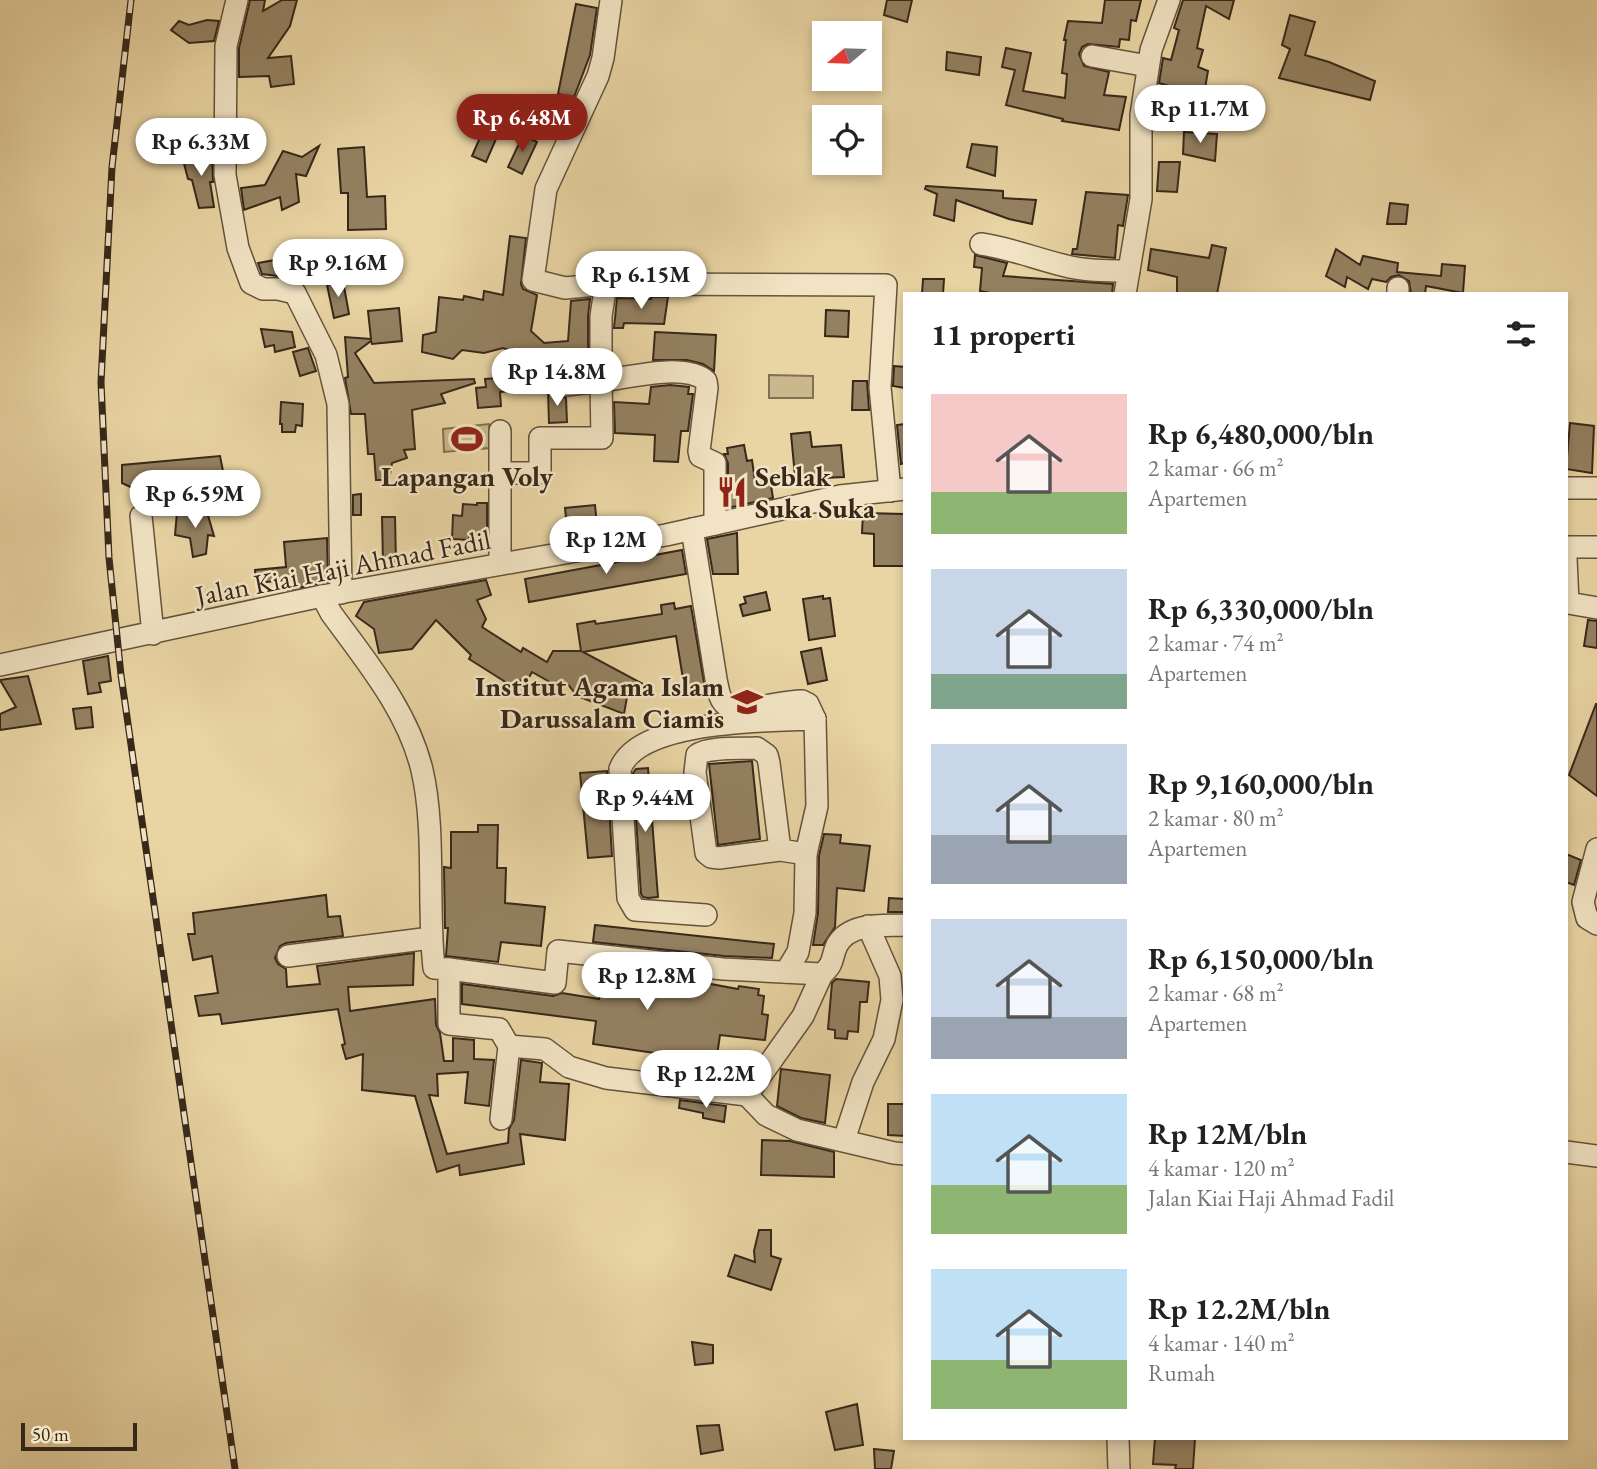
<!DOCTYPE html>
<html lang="id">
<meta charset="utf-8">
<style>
body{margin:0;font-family:"EB Garamond",serif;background:#f2f2f2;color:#222;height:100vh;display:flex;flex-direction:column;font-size:26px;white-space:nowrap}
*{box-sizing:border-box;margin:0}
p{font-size:23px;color:#767676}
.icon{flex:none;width:38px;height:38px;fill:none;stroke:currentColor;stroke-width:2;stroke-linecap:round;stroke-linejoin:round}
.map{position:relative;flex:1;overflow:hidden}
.sheet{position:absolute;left:903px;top:292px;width:665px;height:1148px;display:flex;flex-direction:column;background:#fff;border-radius:0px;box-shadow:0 4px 10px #0003}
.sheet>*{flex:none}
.needle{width:46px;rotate:251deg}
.tools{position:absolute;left:812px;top:21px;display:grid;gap:14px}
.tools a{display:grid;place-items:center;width:70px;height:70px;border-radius:0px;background:#fff;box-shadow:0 4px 10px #0003;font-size:35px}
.scale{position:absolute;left:21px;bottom:18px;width:116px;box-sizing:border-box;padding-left:7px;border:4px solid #37281a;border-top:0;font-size:19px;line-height:24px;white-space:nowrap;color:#37281a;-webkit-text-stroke:5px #f1e3c3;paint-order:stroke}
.price{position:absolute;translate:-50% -60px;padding:0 16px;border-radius:24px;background:#fff;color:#222;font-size:23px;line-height:46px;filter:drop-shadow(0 2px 4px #0008)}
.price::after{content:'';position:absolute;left:50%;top:42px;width:21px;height:16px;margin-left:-10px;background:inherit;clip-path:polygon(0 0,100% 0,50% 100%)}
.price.on{background:#8f2418;color:#fff}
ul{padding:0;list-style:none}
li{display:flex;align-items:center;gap:21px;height:175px;padding:0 28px}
li span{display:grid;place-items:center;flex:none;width:196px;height:140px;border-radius:0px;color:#555}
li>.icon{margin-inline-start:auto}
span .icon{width:84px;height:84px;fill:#fffc;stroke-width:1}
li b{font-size:30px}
h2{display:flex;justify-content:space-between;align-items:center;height:84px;padding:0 28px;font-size:30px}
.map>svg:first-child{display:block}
.green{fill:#cbb78c;stroke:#817053;stroke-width:2}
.building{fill:#948161;stroke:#37281a;stroke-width:2}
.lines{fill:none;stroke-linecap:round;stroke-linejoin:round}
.minor-casing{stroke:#64533c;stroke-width:24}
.minor{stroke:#f1e3c3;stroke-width:21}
.rail-casing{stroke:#37281a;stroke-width:7}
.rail{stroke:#f1e3c3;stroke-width:4.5;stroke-dasharray:13;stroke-linecap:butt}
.labels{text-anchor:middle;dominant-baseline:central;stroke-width:5;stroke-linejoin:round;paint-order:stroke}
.poi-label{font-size:28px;font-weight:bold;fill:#37281a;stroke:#f1e3c3}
.street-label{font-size:28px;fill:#37281a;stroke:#f1e3c3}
</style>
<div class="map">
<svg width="1597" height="1469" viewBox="0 0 1597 1469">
<rect width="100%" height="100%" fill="#e9d4a3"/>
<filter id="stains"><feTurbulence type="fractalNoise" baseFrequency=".00286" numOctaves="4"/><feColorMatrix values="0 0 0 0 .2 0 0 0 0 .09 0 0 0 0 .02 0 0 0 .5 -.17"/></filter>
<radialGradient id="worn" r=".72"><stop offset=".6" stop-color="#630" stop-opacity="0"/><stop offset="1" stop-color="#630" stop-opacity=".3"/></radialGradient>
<!-- green -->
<g class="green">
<polygon points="769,375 813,376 813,398 769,398"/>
<polygon points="489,424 490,448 444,452 443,429"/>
</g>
<!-- building -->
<g class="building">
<polygon points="250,0 265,0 263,11 282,0 297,0 290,26 268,58 291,56 294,84 271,87 269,76 239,77 239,48"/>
<polygon points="887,0 912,0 907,22 884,15"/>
<polygon points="1105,0 1141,0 1136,21 1131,20 1129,40 1120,39 1119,47 1088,44 1082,47 1079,54 1084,66 1109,72 1104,95 1126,97 1119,130 1062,121 1063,119 1006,105 1015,70 1002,67 1006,48 1031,53 1023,91 1065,98 1067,74 1062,73 1066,40 1064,40 1068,21 1102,23"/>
<polygon points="1183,0 1234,0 1229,19 1206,6 1197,48 1203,50 1198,67 1208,71 1204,94 1213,95 1208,113 1174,107 1176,88 1159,83 1163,58 1171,60 1179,30 1174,28"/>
<polygon points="576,4 597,8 590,55 574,97 558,94"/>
<polygon points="1290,15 1315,22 1305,55 1329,62 1375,81 1370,100 1279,78 1290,49 1282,45"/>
<polygon points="207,20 219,21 214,41 189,43 171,30 179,21 189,25"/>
<polygon points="947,52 981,57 979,75 946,70"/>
<polygon points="1184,132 1217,134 1215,161 1183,154"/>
<polygon points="482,133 496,139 486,162 472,156"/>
<polygon points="523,135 537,142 522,174 508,167"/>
<polygon points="972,144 997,147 995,176 967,167"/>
<polygon points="319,146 306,176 296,174 299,202 282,210 280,197 244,210 241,188 265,185 283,151 302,157"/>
<polygon points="364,147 367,197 385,196 386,229 348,230 348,193 341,193 338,149"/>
<polygon points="212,154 213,182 210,182 214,207 199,208 192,180 188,179 182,156"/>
<polygon points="1159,162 1180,162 1177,192 1157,191"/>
<polygon points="926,186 1003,191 1003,198 1036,200 1032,224 1009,219 956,200 954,221 934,215 937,194 925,189"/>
<polygon points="1086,192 1128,195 1123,226 1118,225 1115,258 1072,254 1073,249 1077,249"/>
<polygon points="1390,203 1408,205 1406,224 1387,224"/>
<polygon points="510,236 526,238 521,284 523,289 537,295 531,331 544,343 568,341 571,301 590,299 588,316 588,369 569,371 563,369 561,355 526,356 503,348 484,353 462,350 453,359 422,352 423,335 436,332 439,297 463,300 464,296 483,300 484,291 503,295"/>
<polygon points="1212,245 1226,248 1217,294 1177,294 1177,277 1148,270 1151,249 1209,258"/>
<polygon points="1336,249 1360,265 1363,256 1398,263 1397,272 1441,276 1442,264 1465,266 1463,293 1426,286 1425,294 1411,294 1409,281 1399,275 1391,277 1386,282 1372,279 1368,289 1347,277 1345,287 1326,276"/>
<polygon points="975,255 1007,263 1003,276 1113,284 1112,294 996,294 980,291 982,268 974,267"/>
<polygon points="275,260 278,276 262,274 258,263"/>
<polygon points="923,279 944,279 943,294 922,294"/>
<polygon points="343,281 349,314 334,318 327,285"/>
<polygon points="651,297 668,297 664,324 624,323 623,328 614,328 617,298 651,299"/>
<polygon points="399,308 402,341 372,344 371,341 355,353 374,383 474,379 475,383 441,394 445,403 412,410 415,449 404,450 407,458 392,463 389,480 376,480 374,454 368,454 365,414 351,414 345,378 348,377 345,337 371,339 368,311"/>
<polygon points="826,310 849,311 848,337 825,336"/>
<polygon points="261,329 292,332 295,347 275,352 274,345 265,347"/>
<polygon points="655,332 716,335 714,371 703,364 687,360 653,360"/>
<polygon points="308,348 316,371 300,376 293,352"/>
<polygon points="894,366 905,367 905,388 893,386"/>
<polygon points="512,377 513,391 500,392 501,406 478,408 476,388 486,387 485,379"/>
<polygon points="853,381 867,381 869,410 852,410"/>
<polygon points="670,385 689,387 688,394 693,394 688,431 681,431 678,462 654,461 655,435 615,433 614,402 649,404 651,387"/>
<polygon points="548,390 554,390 560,397 566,398 567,422 549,423"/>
<polygon points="281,402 303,404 302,426 296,425 295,432 282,432 282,424 280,424"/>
<polygon points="1570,423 1594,426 1592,473 1566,469"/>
<polygon points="905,424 905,463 901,464 897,425"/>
<polygon points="810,432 812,447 841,445 844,477 800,479 800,476 795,476 791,434"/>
<polygon points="744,445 747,461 752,460 755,481 770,479 773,498 728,508 728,463 724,454 728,454 727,448"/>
<polygon points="220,456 225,481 141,492 122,483 122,465"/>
<polygon points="361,494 361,515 353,515 353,495"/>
<polygon points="477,503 487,503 487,537 469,535 469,540 452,539 453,515 462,516 463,504 477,505"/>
<polygon points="595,505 597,526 567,528 565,508"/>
<polygon points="177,512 207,512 214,536 208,535 206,554 193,557 190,538 175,535"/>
<polygon points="863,513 905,514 905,566 874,566 874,534 862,533"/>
<polygon points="382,517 395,517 396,562 383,562"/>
<polygon points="737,533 738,574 713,574 707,539"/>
<polygon points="327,538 328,582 288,590 287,580 256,583 255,570 286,567 284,542"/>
<polygon points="682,550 686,574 529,602 525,579"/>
<polygon points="486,580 491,595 477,600 486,619 482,627 521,652 523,648 547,662 553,651 581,651 577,624 595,621 596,624 662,614 661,605 674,603 675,609 691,606 706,694 686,697 676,636 583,652 645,685 627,697 624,714 577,696 567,683 557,686 532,672 526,683 520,680 515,688 469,659 471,655 436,620 412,649 379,653 374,629 356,616 364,602"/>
<polygon points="766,592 770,610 743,616 740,605 746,603 744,597"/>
<polygon points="823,596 823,599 830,598 835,636 809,640 803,599"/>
<polygon points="1588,620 1597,621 1597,648 1584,646"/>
<polygon points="821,648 827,680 808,684 801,652"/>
<polygon points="108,656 111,681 99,683 101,692 88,694 83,661"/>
<polygon points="28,676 41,724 0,730 0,714 16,707 0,680"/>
<polygon points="1596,704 1597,704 1597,796 1569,775"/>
<polygon points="91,707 93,727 76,729 73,709"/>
<polygon points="752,761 760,839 718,845 709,764"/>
<polygon points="648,768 658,897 648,898 643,897 641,894 633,773 636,769"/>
<polygon points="607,771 612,856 588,858 580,773"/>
<polygon points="478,825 498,825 497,868 506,868 505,903 545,907 541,946 501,942 498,962 446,956 448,928 445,928 444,867 451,868 451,832 478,832"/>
<polygon points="824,834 841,835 840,843 870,846 864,891 837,888 835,927 823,945 813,945 818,913 819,856"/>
<polygon points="1566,854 1581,860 1574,885 1566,882"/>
<polygon points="326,895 328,917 340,916 343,936 286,943 280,946 275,958 278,964 286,969 287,987 320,984 317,966 414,953 413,985 348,987 350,1011 435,999 436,1025 440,1033 444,1061 453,1061 453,1038 474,1040 474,1059 494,1060 489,1106 465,1103 468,1072 437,1074 438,1096 429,1095 447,1154 508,1143 509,1129 514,1120 521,1060 542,1063 540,1082 569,1084 565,1140 520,1134 524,1164 460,1175 459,1165 437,1172 415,1096 362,1090 363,1054 346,1059 342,1045 345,1044 338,1009 222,1024 220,1014 199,1016 195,996 218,993 212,956 193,960 188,934 195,934 193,913"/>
<polygon points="889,898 905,899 905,912 888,912"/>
<polygon points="595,925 774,944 772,958 724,956 593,942"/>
<polygon points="603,969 668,976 738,989 739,986 759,989 758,995 764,996 762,1014 768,1015 765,1040 720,1035 716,1062 593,1044 596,1021 462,1004 462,984 553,996 562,993 599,999"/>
<polygon points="836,979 869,982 867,1002 860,1002 858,1032 848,1031 847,1039 835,1038 835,1030 828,1029 832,983"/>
<polygon points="781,1069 830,1075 825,1123 801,1118 777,1106"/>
<polygon points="680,1100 726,1106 724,1122 703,1118 703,1113 679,1108"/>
<polygon points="888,1104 905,1104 905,1136 888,1135"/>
<polygon points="762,1140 790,1141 834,1152 834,1177 761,1175"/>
<polygon points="759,1230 771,1230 771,1256 781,1259 771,1290 728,1276 735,1255 755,1262 754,1251"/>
<polygon points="692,1342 713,1345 713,1363 695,1365"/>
<polygon points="857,1404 863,1445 835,1450 826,1412"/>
<polygon points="719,1425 723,1450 701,1454 697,1426"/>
<polygon points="1155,1438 1195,1438 1193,1469 1175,1469 1176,1465 1153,1464"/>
<polygon points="874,1449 894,1451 891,1469 875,1469"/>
</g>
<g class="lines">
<defs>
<g id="minor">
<polyline points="237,0 226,46 225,175 238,248 251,283 263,289 278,289 295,293 326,355 338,404 341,593"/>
<polyline points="611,0 603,58 598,76 546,189 533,280 565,288 606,284 886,285 880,387 890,491"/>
<polyline points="1092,56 1148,66"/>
<path d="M981,244C1009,248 1034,258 1062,265C1084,271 1106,271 1129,271"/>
<path d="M606,284L601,316V381C627,378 685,362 706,381L707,388L699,451L700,456L715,463V524"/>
<polyline points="1398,288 1398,294"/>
<polyline points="1125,294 1141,199 1141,115 1151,50 1169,0"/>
<polyline points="500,473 540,473 540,438 602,438 601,381 566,385"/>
<polyline points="1566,488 1597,488"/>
<polyline points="141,516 153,634"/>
<path d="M692,529L716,679C718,688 719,700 726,705C740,715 784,700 802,701L808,704L815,719L817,806L806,854L805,913L798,952L786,972"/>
<polyline points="1566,547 1597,547"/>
<polyline points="1566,558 1568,603 1597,608"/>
<polyline points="500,564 500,431"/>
<path d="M322,596L331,613C366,661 408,711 422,770C436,830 427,904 434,968L449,969V1024L499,1029L509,1046L501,1119"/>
<polyline points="0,665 322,596 666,535 840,496 905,489"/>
<polyline points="1597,849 1583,902 1587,918 1597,924"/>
<path d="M780,850L719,858L711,857L706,853L695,772L697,755C709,746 742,749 757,748L767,755L769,763L780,850L806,854"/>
<path d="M706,915L635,910L628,898L620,769C639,719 769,721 815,719"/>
<polyline points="288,956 431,938"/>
<path d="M449,969L555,983L558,951L723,969L822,974C835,963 831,958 837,945C850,922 883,926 905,925"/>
<polyline points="509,1046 545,1049 569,1067 606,1078 747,1095 766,1115 797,1130 894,1153 905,1154"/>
<polyline points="747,1095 803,1016 822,974"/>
<polyline points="844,1140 863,1082 884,1039 892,1000 890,976 868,926"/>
<polyline points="1566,1152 1597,1156"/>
<polyline points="1118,1438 1119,1469"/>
</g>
</defs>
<!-- minor casing -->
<use href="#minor" class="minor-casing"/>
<!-- minor -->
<use href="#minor" class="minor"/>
<defs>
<polyline id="rail" points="131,0 112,167 101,382 109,558 121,675 235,1469"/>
</defs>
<!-- rail casing -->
<use href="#rail" class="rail-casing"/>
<!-- rail -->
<use href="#rail" class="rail"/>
</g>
<!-- icons -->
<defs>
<symbol id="stadium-bare" viewBox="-9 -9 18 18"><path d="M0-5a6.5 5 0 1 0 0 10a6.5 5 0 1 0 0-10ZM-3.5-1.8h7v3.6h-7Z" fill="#8f2418" stroke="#f1e3c3" stroke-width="2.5" paint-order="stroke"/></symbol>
<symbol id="restaurant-bare" viewBox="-9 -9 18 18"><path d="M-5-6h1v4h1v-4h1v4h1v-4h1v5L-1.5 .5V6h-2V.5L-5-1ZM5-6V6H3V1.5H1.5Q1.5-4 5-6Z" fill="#8f2418" stroke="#f1e3c3" stroke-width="2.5" paint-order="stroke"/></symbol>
<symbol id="university-bare" viewBox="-9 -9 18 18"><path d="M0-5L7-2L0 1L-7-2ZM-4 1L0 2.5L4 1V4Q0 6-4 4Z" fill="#8f2418" stroke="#f1e3c3" stroke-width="2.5" paint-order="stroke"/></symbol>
</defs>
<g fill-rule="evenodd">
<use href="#stadium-bare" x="445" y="417" width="44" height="44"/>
<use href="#restaurant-bare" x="710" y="470" width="44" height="44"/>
<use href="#university-bare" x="725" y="680" width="44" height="44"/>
</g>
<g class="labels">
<!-- poi labels -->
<g class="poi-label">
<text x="467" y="476">Lapangan Voly</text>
<text x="755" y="476" text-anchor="start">Seblak<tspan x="755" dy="32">Suka Suka</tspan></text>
<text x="724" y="686" text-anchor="end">Institut Agama Islam<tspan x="724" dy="32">Darussalam Ciamis</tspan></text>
</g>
<!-- street labels -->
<g class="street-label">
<text transform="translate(343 567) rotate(-11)">Jalan Kiai Haji Ahmad Fadil</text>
</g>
</g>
<rect width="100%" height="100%" filter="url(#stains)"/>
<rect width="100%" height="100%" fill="url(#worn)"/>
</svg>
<div class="tools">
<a><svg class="needle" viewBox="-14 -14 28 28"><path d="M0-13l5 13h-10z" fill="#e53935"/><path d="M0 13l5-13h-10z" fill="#767676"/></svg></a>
<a><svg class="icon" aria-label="locate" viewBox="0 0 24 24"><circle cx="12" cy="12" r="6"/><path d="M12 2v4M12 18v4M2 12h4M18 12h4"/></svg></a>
</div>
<div class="scale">50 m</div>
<b class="price" style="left:1200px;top:145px">Rp 11.7M</b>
<b class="price on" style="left:522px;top:154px">Rp 6.48M</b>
<b class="price" style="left:201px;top:178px">Rp 6.33M</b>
<b class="price" style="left:338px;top:299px">Rp 9.16M</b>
<b class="price" style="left:641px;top:311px">Rp 6.15M</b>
<b class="price" style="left:557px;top:408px">Rp 14.8M</b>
<b class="price" style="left:195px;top:530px">Rp 6.59M</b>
<b class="price" style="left:606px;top:576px">Rp 12M</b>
<b class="price" style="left:645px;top:834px">Rp 9.44M</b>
<b class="price" style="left:647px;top:1012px">Rp 12.8M</b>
<b class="price" style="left:706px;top:1110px">Rp 12.2M</b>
<section class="sheet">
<h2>11 properti<svg class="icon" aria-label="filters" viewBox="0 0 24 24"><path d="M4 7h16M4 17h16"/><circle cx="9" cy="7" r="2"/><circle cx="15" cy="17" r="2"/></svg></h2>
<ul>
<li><span style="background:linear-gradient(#f6c9c9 70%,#8fb573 0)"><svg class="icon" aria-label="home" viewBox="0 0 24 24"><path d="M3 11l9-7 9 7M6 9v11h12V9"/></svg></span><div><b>Rp 6,480,000/bln</b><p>2 kamar · 66 m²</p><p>Apartemen</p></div></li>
<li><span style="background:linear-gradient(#c9d6e8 75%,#7fa58c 0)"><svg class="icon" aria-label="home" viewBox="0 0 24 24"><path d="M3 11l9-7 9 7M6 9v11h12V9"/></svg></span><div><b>Rp 6,330,000/bln</b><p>2 kamar · 74 m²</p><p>Apartemen</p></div></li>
<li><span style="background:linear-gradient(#c9d6e8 65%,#9aa5b1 0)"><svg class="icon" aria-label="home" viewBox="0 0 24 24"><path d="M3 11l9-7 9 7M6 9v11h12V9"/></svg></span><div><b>Rp 9,160,000/bln</b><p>2 kamar · 80 m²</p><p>Apartemen</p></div></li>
<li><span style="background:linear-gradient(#c9d6e8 70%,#9aa5b1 0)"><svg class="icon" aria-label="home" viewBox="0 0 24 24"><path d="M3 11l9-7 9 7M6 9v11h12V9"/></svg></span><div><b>Rp 6,150,000/bln</b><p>2 kamar · 68 m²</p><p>Apartemen</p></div></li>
<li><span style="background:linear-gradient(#bfe0f5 65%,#8fb573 0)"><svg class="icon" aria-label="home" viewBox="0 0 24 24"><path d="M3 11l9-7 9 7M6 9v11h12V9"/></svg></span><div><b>Rp 12M/bln</b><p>4 kamar · 120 m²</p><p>Jalan Kiai Haji Ahmad Fadil</p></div></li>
<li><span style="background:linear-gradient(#bfe0f5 65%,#8fb573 0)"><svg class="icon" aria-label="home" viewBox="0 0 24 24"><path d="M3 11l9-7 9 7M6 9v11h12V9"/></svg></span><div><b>Rp 12.2M/bln</b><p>4 kamar · 140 m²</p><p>Rumah</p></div></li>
</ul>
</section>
</div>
